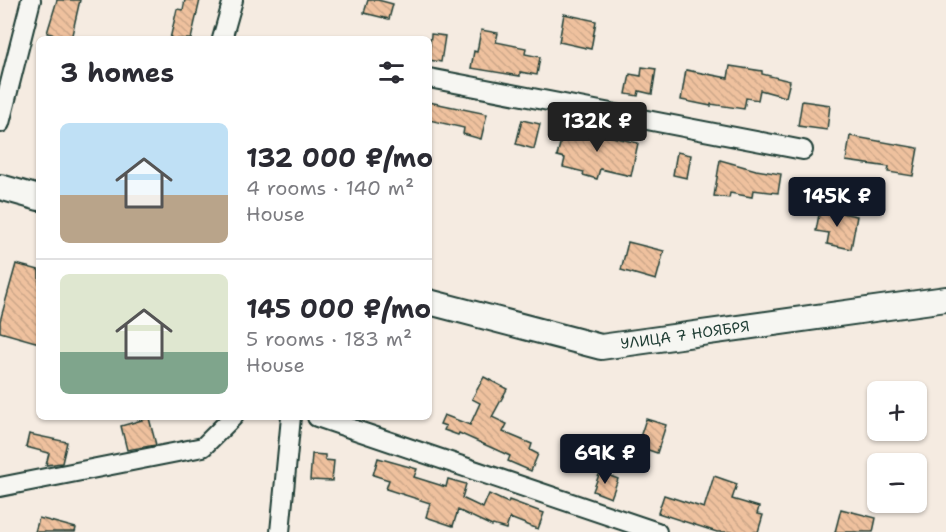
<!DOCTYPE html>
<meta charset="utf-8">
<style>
body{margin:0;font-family:"Shantell Sans",sans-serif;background:#f2f2f3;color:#2b2b33;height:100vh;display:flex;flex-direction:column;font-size:22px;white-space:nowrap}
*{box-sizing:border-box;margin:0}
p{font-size:20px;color:#7c7c81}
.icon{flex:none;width:33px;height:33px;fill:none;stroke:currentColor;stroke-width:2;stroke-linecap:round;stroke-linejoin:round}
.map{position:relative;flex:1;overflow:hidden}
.drawer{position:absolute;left:36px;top:36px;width:396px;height:384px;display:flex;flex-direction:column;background:#fff;border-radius:9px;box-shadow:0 2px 4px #0004}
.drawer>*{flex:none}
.fabs{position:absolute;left:867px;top:381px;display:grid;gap:12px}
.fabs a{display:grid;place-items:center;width:60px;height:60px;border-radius:9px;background:#fff;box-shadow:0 2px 4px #0004;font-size:30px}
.price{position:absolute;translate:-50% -51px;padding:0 14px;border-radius:6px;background:#111827;color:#fff;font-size:20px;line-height:39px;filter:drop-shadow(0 2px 3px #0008)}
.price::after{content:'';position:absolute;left:50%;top:36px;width:18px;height:14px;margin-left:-9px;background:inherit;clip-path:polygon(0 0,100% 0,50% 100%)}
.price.on{background:#222;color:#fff}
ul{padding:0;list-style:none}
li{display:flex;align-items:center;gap:18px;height:150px;padding:0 24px}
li+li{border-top:2px solid #e1e1e2}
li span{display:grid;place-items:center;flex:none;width:168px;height:120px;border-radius:9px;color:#555}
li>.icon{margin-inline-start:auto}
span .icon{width:72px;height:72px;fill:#fffc;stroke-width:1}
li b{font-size:26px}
h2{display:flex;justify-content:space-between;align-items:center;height:72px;padding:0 24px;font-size:26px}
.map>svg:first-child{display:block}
.building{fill:url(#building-back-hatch);stroke:#1f3d34;stroke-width:1.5}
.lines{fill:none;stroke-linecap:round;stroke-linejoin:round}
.minor-casing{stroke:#1f3d34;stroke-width:22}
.major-casing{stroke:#1f3d34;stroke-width:28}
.minor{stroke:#f6f6f2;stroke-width:18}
.major{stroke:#f6f6f2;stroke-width:24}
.labels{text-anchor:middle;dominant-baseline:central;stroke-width:4.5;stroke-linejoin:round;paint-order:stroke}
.street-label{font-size:15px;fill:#1f3d34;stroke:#f6f6f2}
</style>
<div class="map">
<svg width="946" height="532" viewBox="0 0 946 532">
<defs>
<pattern id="building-back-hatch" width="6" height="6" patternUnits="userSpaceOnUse" patternTransform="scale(1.5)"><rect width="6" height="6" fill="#efc19e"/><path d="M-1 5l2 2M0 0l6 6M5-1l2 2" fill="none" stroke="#cca789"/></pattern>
</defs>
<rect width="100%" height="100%" fill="#f5ebe1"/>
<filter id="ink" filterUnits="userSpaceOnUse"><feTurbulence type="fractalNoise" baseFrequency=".0167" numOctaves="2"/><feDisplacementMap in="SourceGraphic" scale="12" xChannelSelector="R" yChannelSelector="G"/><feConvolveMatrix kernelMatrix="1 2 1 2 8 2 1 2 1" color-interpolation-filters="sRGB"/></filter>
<g filter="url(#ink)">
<!-- building -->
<g class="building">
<polygon points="57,0 80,0 71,39 47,33"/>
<polygon points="185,0 200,0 191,39 170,39 177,9 183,10"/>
<polygon points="368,0 378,0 393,4 389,19 364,13"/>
<polygon points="564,14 596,21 591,49 559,42"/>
<polygon points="481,30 498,33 496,42 526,48 525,54 540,57 537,75 520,72 520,76 471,68 474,51 477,52"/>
<polygon points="431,34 445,36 441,62 429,60"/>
<polygon points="730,66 762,71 762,74 790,81 786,97 760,90 758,100 746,98 744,109 711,104 711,106 681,100 686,70 728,78"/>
<polygon points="642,67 656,69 652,94 639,91 638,96 626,94 630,74 641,76"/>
<polygon points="802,101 830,105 827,130 798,126"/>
<polygon points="429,102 487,114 481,139 463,134 464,128 429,120"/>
<polygon points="522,120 540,124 534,149 516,144"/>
<polygon points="574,128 638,143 631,176 600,169 597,179 583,175 584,172 563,167 565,158 557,156 563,132 573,134"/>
<polygon points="850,136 918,148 913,176 888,172 889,167 846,161"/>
<polygon points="677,152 691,155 687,178 673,175"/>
<polygon points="720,160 756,170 781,174 778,193 753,190 752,197 730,193 729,198 714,196"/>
<polygon points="820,209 857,216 851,249 827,244 829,233 816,231"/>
<polygon points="628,242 664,251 656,280 621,270"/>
<polygon points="16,264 39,270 39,343 0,332 0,321"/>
<polygon points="484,377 507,389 492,417 507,424 503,432 532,444 530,450 538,454 531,471 508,461 510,456 459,433 458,435 444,430 446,426 440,424 444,415 470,425 480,403 472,399"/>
<polygon points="149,418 156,445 127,450 121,426"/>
<polygon points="646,419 666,425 657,453 637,446"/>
<polygon points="29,434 67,442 62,463 46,465 49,453 26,447"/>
<polygon points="312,454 325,455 325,460 334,461 332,481 310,480"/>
<polygon points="378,458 417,469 414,477 446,487 448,479 466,484 462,498 483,508 489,494 508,503 509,500 544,513 538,529 510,518 506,529 493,525 492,526 458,510 453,526 426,517 430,503 386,489 389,480 373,475"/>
<polygon points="600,472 618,479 611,498 593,491"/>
<polygon points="714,476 737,484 732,499 759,507 757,514 763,515 758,532 717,532 658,513 664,495 704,508"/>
<polygon points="841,509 876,518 873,532 835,532"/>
<polygon points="39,518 76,528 75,532 35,532"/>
</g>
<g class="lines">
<defs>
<g id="minor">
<polyline points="222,39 233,0"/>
<polyline points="429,78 803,150"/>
<polyline points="0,123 31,0"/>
<polyline points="317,417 657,532"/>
<polyline points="0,487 203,447 233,417"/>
<polyline points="280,532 291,417"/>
</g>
<g id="major">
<polyline points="0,187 39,198"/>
<polyline points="429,302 601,347 946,299"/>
</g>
</defs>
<!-- minor casing -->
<use href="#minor" class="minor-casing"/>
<!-- major casing -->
<use href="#major" class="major-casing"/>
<!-- minor -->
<use href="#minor" class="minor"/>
<!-- major -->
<use href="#major" class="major"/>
</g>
</g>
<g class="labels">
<!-- street labels -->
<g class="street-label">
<text transform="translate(685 335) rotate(-8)">УЛИЦА 7 НОЯБРЯ</text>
</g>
</g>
</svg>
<div class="fabs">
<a>+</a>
<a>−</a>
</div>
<b class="price on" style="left:597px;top:153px">132K ₽</b>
<b class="price" style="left:837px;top:228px">145K ₽</b>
<b class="price" style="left:605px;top:485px">69K ₽</b>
<section class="drawer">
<h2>3 homes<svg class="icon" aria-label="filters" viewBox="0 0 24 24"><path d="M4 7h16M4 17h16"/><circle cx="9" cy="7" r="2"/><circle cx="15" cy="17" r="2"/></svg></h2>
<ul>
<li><span style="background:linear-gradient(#bfe0f5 60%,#b9a48a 0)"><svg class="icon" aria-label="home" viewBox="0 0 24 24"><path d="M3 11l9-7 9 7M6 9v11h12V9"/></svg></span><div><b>132 000 ₽/mo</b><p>4 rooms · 140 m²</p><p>House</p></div></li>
<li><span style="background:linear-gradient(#dfe7d0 65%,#7fa58c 0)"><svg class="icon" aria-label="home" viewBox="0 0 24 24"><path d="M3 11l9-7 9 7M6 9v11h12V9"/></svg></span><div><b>145 000 ₽/mo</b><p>5 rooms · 183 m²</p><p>House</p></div></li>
</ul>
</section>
</div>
